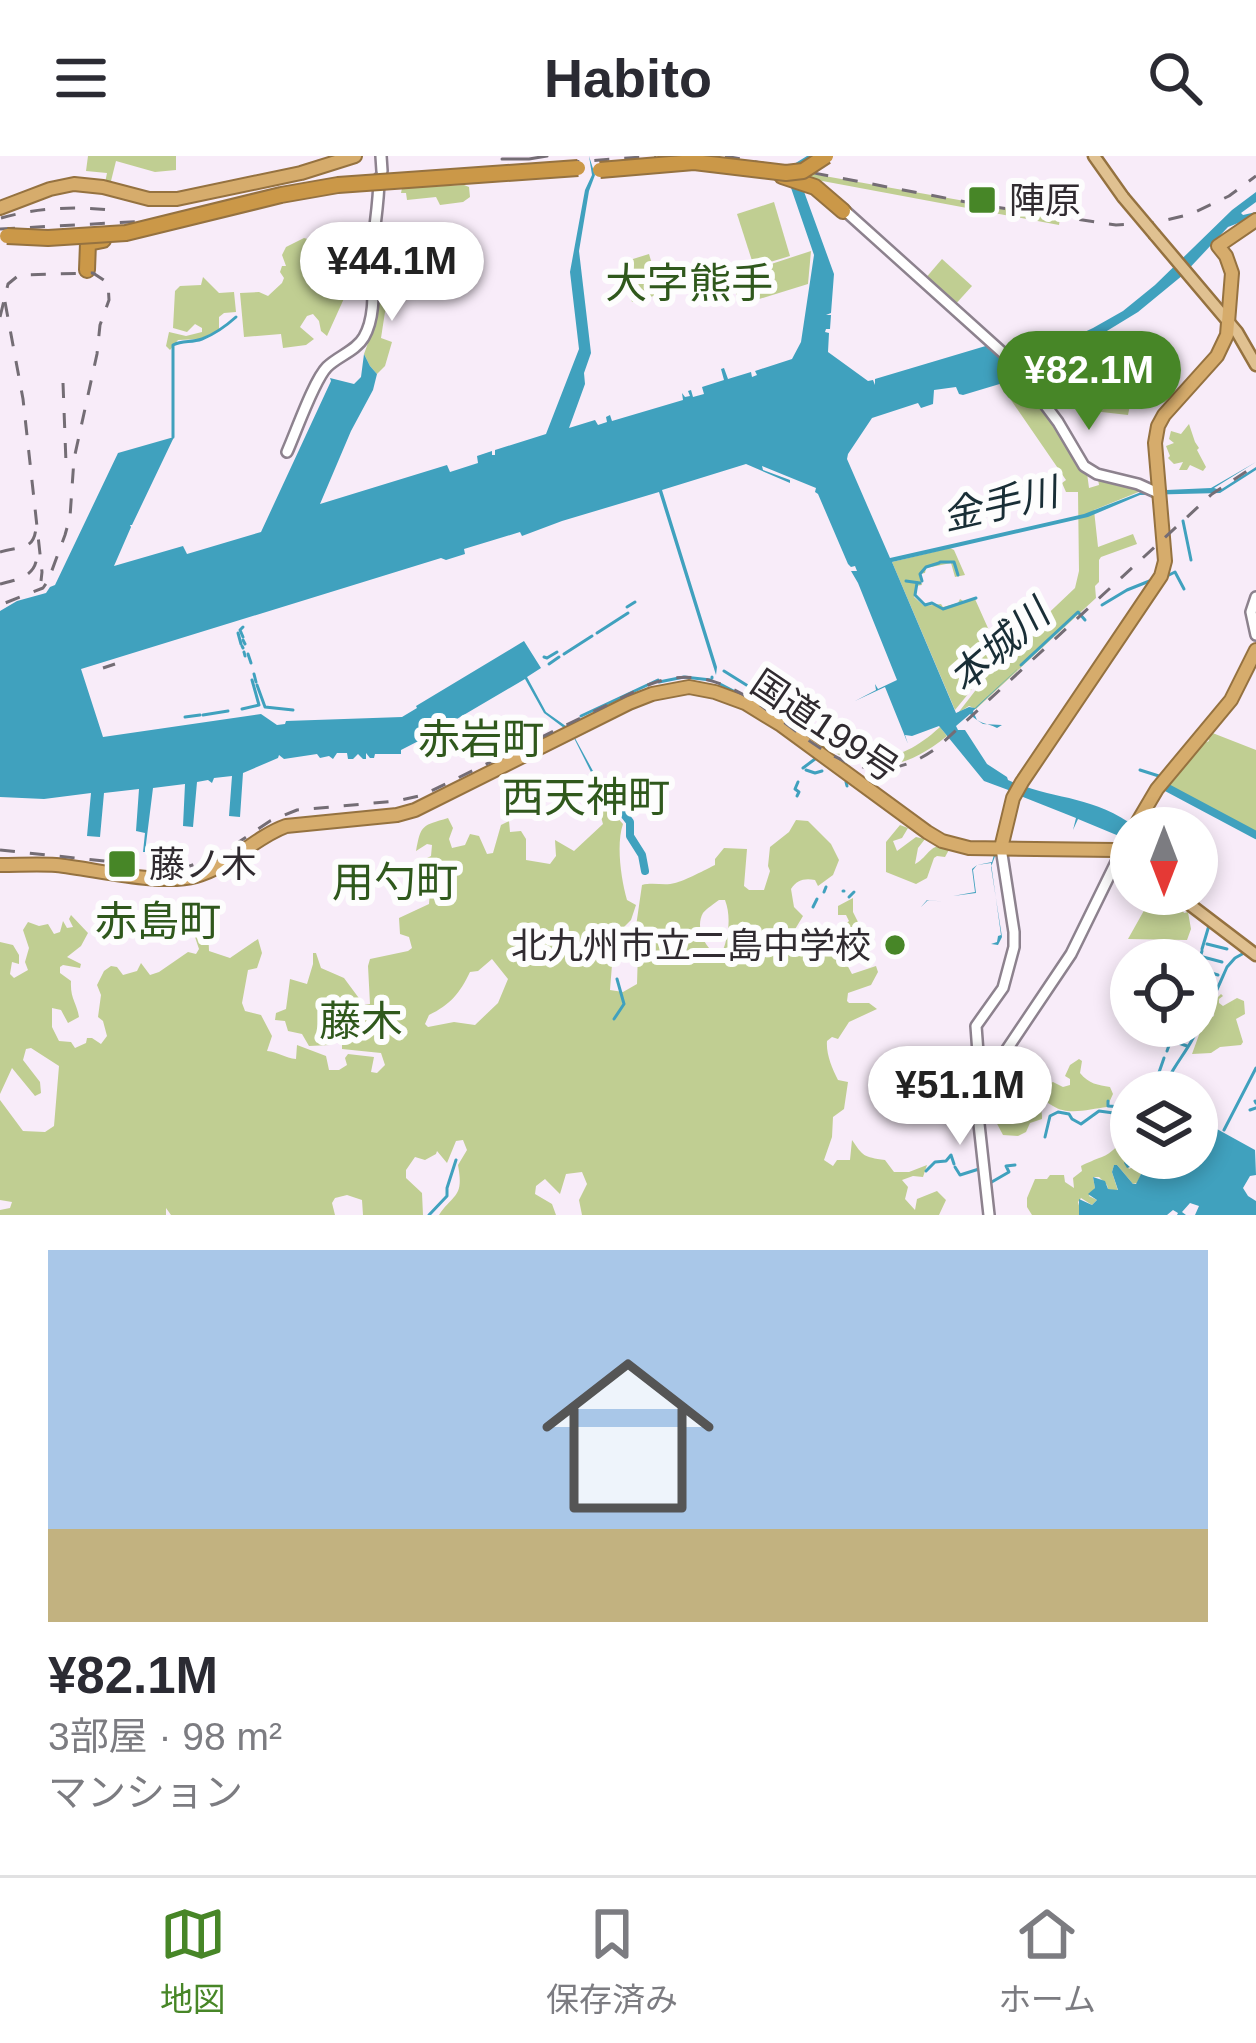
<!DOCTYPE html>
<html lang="ja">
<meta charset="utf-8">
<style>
body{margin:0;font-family:Arial,"Noto Sans JP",sans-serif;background:#f7f7f7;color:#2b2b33;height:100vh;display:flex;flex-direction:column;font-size:45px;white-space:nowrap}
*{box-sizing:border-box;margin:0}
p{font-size:39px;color:#7c7c81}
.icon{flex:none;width:66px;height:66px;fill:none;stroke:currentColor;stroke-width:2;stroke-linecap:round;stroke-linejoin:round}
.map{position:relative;height:1059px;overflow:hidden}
.details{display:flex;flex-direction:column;background:#fff;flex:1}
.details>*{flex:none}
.needle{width:78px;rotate:180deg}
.fabs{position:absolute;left:1110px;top:651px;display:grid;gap:24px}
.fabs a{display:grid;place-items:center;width:108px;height:108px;border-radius:50%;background:#fff;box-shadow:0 6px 18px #0003;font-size:60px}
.price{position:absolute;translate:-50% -102px;padding:0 27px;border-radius:42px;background:#fff;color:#222;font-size:39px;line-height:78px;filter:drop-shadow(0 3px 6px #0008)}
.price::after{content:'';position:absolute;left:50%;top:72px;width:36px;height:27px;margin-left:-18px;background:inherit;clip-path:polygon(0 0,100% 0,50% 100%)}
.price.on{background:#478627;color:#fff}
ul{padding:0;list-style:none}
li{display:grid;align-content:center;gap:24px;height:636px;padding:0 48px}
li+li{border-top:3px solid #e1e1e2}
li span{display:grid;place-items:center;height:372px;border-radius:0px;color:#555}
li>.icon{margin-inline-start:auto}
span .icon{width:216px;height:216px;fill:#fffc;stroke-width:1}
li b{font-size:51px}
header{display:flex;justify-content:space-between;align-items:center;height:156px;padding:0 48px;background:#fff;font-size:54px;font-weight:700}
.tabs{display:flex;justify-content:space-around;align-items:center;height:168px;border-top:3px solid #e1e1e2;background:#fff;font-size:33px;color:#7c7c81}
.tabs a{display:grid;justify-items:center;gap:6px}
.tabs .on{color:#478627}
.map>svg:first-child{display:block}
.green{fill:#c0ce92;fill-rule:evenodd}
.water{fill:#40a1be}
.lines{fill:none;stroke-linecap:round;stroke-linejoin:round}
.stream{stroke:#40a1be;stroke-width:3}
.river{stroke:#40a1be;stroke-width:8}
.secondary-casing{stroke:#8d828e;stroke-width:14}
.primary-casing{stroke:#957240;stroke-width:15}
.trunk-casing{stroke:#957240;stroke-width:16}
.motorway-casing{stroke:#957240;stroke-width:18}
.secondary{stroke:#fff;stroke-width:9}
.primary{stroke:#e0c191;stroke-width:10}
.trunk{stroke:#d6ac6c;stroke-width:12}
.motorway{stroke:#cb9848;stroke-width:14}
.tram{stroke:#746d75;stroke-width:3}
.rail{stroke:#746d75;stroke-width:3;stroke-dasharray:15 15;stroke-linecap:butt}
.primary-bridge-casing{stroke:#957240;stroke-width:15;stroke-linecap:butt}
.motorway-bridge-casing{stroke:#957240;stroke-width:18;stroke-linecap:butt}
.primary-bridge{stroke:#e0c191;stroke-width:10}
.motorway-bridge{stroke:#cb9848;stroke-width:14}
.poi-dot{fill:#478627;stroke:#fdfdfd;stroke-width:4.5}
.labels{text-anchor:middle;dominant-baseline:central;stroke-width:12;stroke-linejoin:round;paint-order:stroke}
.poi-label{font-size:36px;fill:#302b30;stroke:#fdfdfd;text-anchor:start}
.street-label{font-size:36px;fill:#302b30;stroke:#fdfdfd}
.water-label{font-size:39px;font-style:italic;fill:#192e36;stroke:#fdfdfd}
.quarter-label{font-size:42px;fill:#2f581c;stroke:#fdfdfd}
</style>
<header><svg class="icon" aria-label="menu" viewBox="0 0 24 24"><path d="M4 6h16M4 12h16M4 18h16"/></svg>Habito<svg class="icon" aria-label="search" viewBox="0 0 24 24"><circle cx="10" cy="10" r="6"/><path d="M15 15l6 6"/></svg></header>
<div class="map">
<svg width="1256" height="1059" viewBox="0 0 1256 1059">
<rect width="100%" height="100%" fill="#f8ecf9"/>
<!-- green -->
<g class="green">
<polygon points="88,0 176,0 176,14 155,16 116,5 110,29 105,27 107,17 86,15"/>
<polygon points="802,16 1060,62 1059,69 817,24"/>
<polygon points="464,29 469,31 470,41 463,46 440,49 436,41 407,44 406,37 401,37 402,32"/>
<polygon points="774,46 790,100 754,111 737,58"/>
<polygon points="325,69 335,74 336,82 343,84 342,101 351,103 351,127 327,180 321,175 319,165 313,158 307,160 300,171 314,183 306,189 283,192 281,178 244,181 240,137 259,136 268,140 282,127 284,122 280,116 282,110 286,110 282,99 286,91 304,82 318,86"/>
<polygon points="811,95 808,128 740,149 731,121"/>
<polygon points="649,98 661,138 632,146 620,107"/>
<polygon points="942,103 972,130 953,151 924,124"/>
<polygon points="203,121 219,137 234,136 236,156 224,157 219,161 219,174 200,183 178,184 170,194 166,190 169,176 186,180 202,176 202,172 195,168 187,176 173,172 175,135 180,130 201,129"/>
<polygon points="387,146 389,152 385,156 381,182 392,186 385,210 377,218 370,210 364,198 368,187 366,181 373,148"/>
<polygon points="1123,222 1135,228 1132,229 1134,242 1131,244 1128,259 1093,255 1091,246 1099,240 1096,234 1109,223 1111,226"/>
<polygon points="1012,229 1015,238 1030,235 1061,277 1078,311 1087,317 1089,332 1099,329 1098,323 1140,332 1141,335 1094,354 1098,391 1133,378 1137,388 1101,401 1099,404 1099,426 1095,430 1096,442 976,553 969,550 958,557 999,504 1075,432 1079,415 1078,336 1066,336 1062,327 1066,324 1002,231"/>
<polygon points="1189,268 1195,286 1199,292 1197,294 1206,311 1203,315 1190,309 1187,314 1179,314 1183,306 1174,308 1168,302 1170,300 1166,290 1174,287 1169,283 1171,275 1181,278"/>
<polygon points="950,392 954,394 965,419 955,421 951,407 926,412 925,417 919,418 922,429 916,430 914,441 924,450 941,448 943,451 958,447 960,443 965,446 975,443 1000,499 955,554 892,406"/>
<path d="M791,558C849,594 880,626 940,571L947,580C880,634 845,605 784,565Z"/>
<polygon points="1210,576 1256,594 1256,679 1165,630 1202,588 1209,585 1207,579"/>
<path d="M596,647L612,656L623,668C616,688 621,723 627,744L636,749L631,764L623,772L624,784H634L642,729C653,726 665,730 675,727C684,725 707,713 715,709V703L724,692L747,693L744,730L749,734H764L770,715L768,710L770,691L789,676L796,664L808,665L831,688L839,704L833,719L818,730L815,724C804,722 797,724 791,733L794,751L803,760L794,775L795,779L804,781L802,798L805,802L834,797L836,793L830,782L849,765L846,759H838V750L853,742V756L865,780L861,784L850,779L846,783L854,794L845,805L852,818L876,810L878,816L871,829L848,837L847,845L849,847H869L877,853L849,866L838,883L832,881L827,885C826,898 832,912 838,924L848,926L844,953L833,961L832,981L824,1004L833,1010L837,1004H850L852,984C863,1000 863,1001 885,1004L894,1016H909L927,1009L923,1021L913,1020L902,1024L908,1031L905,1043L915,1054L917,1043L937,1035L946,1044L939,1059H582L579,1044L587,1028L582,1016L566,1018L560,1038L545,1023L536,1030L535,1038L552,1048L556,1059H439C454,1037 464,1042 458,1009L467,994L463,984L456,985L447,1007L437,995L436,998L425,1004L415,1001L406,1014V1022L422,1037L423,1059H363L362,1044L347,1039L335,1042L332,1047L335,1059H171L166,1052V1059H0V1054L10,1052L12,1046L0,1044V944L23,975L45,976L54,970L59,910L31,892L26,893L23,904L40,926L41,937L35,940L12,912L0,938V786L13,789L19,799V808L12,806L10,818L14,822L28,814L25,806L29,792L23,774L28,766L39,770L48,768L54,778L60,776L63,765L67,772L73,771L69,763L71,759L88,777L81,790L67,801L81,808L80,812L63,809L60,811V817L71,825C70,843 77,847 79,861L68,867L61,854L52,852V871L59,885L71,886L75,892L86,887L87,882H92L101,888L107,880L103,865L98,861L101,839L97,829L104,815L111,810L117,811L123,819L137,815L141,807L150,819L159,816L188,796L196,798L199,793L189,763L192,749L205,753L206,757L198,762L208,770L209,795L230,802L258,783L262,797L257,812L248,814L242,847L245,855L261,859L272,880L267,895C278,896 285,902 296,903L297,889L326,900L329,914H339L347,909L345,902L348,898L374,901L371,916L377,917L385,909L381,897L342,893V886L337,883L330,889L309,890L302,878L288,875L285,865L275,864L276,857L286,853L290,823L307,828L313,808V797H316L321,812L344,822L364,849L370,848L368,810L370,803L408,795L412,792L409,781L400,778L399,762L429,748L430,734L426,727L409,729L405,720L417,707L431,700L432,689L427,688L416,695C421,668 422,670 448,662L453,672L449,683L452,692L465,689L470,678L479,680L487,698L493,697L501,669L509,665L510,676L521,675L526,683V704L550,708L556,700L555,684L574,695L603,668L599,654L593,648ZM719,744H725C732,762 728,785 720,801C707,795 694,773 703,757C705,754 716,746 719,744ZM626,794L638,795L637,828L623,836L610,834L613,796ZM492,803L508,823L498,847L475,869L454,866L428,871L425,868L429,859C450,849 460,837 470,816L478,815Z"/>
<path d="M900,669L908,672L902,682L893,685L897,695L916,681L925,683L918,692L915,708C928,702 930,684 950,692L945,701L937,700L934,702L927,722L916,728L886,716V686Z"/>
<polygon points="1151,742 1164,752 1171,744 1180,749 1184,757 1188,756 1191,773 1187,784 1128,783"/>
<polygon points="1221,838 1223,840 1219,843 1219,847 1223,850 1237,842 1244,845 1245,858 1236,863 1243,886 1241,889 1220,891 1211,897 1192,898 1204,865 1214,860 1215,844"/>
<path d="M1079,903L1082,905L1080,917C1089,928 1098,929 1110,931L1113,938L1107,951C1090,953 1068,960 1053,950C1042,944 1039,937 1026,933L1032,927L1045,929L1053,926L1063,931L1070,929V923L1065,920L1070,909Z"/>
<path d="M1023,940C1034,948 1043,947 1042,963L1030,967L1026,976L1018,980L1003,979L985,945L995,942L1007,945Z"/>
<path d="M1127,985L1131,997L1125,1002L1129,1013L1136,1009L1143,1014L1137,1027L1133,1028L1117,1009H1114L1112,1016L1118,1035L1108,1033L1107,1029L1099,1021H1093L1095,1032L1089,1040L1097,1044L1092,1049L1081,1042L1078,1046L1081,1057L1079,1059H1032L1027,1051V1042L1035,1023H1047L1050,1019H1064L1065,1026L1074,1032L1073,1022L1082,1015L1081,1010C1089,1006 1094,1004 1102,1001C1113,997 1116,988 1127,985Z"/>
</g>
<!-- water -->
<g class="water">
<path d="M589,0L595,19L589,35L579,95L591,197L584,217L585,228L569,272L595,264L598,269L607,266L606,261L610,259L612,265L683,244L682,237L685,241L690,240L688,235L691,234L693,241L704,238L702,231L724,224L721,213L724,212L728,223L751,216L752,221L757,219L755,215L792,203L801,186L814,99L789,26L794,8L807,0H819L802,12V30L834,118L831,157L826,159H831L830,173H826L825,176L829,177L828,196L868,225L873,224L875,229V223L989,189L1011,211L1093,172L1123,155L1155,129L1232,54L1256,36V46L1241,57L1243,59L1256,56V60L1228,71L1183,119L1138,156L1097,181L1030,213L1020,222L963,239L959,238L956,231L934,234L933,248L921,252L918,247L872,262L848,298L847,303L890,402L1084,358L1144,335L1211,332L1256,306L1214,332L1220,334L1256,311V314L1220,337L1140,339L1088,361L892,406L956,557L969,551L975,552L1023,508L973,555L977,564L983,568L1002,569L997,572C987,567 979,568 970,558L956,570L958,574H965L987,608L1007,621L1008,624C1055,645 1091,638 1137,672L1131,685L1078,663L1073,674L1076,662L1018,639L991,711L1002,781L998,789L991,788L997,786L998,780L1001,779L991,707L977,709L973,714L976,737L953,740L946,746L928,744L921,751L927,744L946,746L953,740L975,736L972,713L977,709L992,706L1011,635L984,625L939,570L912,580L905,579L908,588L885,531L855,545L876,534L875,528L878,533L897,524L858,427L851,415H857L855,410L851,411L848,408L818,338L815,336L816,332L762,310L763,314L790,324V327L746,308L662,334L717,511L716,519L659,336L562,365L522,380L520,376L464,393L465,398L446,404L441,402L81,513L103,581L261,558L277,569L285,568L286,565L402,561L417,552L416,550L524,485L541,512L527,521L546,556L570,573L599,626C602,637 613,640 615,649L599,632L572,578L544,557L525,523L450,567L442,569L438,575L401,594V598H375L374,602H370L366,597V603H363L358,598L353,603H348L347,597H337L333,603L329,600L320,602L317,598L284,603L279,599L278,602L243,617L240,661L229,660L232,620L214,622L212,627L208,624L197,626L193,671L183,670L185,628L153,632L145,696H143L145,677L136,675L139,633L104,637L100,681L87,680L91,637L44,643L0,641V455L17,445L46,437L50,431L55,429L118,297L174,281L132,369H130L131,371L114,410L183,390L187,398L261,376L331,225L330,222L354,228L361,221L364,198L370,210L377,218L373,234L351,275L320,348L447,309L450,316L478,307L477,300L492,295V299H495V294L546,278L579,193L570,116L585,34L592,19Z"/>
<polygon points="1197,962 1255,994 1256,1019 1250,1020 1243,1032 1248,1040 1256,1045 1256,1059 1195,1059 1199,1050 1190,1047 1182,1056 1186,1059 1177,1059 1178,1057 1173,1054 1167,1059 1079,1059 1079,1043 1092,1049 1097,1044 1088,1038 1095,1032 1093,1021 1105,1025 1108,1033 1118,1034 1112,1016 1114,1009 1117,1009 1133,1028 1136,1028 1143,1014 1136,1009 1127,1012 1124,1007 1131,995 1131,1002 1197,1002"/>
</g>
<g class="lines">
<!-- stream -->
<g class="stream">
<path d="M173,281V189C183,184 191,187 202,183C215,178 226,170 236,161"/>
<polyline points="1183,365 1191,404"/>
<polyline points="940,406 954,406 958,419"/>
<polyline points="1167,420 1175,416 1184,433"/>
<polyline points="906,425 920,427"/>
<polyline points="922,425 920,418 926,411 939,407"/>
<polyline points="917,427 915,439 925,449 932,447 943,453 976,442"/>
<polyline points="1102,449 1127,434 1152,424"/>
<polyline points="627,451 635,446"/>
<polyline points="238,477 241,488"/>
<polyline points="597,477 628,457"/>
<polyline points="243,481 240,474 243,471"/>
<polyline points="243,484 245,488"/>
<polyline points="242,490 243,492"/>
<polyline points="244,496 245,500"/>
<polyline points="248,498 251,507"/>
<polyline points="564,498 592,480"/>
<polyline points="544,501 547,502 557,496"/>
<polyline points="549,508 559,501"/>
<polyline points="1021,509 1078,456 1085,464"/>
<polyline points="724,515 756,535 764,547"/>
<polyline points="254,518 256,526"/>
<polyline points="712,522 712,521"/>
<polyline points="659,526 684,521 711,524"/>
<polyline points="720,528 747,542"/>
<polyline points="257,529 265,551 293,554"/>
<polyline points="242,553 259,549 252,524"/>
<polyline points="203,559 228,555"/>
<polyline points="581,560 658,524"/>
<polyline points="185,561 200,559"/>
<polyline points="803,612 815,603"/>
<polyline points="806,614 815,617 822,615"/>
<polyline points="1140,614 1162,621"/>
<polyline points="846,626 847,630"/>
<polyline points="797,640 799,636 795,633 798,626"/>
<polyline points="150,715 150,712"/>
<polyline points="843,735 844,735"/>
<polyline points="824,736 826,731"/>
<polyline points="849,741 854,736"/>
<polyline points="813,751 817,743"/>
<polyline points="1207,788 1227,793"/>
<polyline points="1202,793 1210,766"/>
<polyline points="1203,801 1222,806"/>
<polyline points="1197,812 1202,795"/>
<polyline points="1199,813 1218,819"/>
<polyline points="1197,839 1209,843"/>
<polyline points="614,863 624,848 617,823"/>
<polyline points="1176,871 1177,870"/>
<polyline points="1173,885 1187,890"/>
<polyline points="1167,895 1172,881"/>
<polyline points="1156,925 1164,902"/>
<path d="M1163,936C1168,917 1183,901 1192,884C1206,860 1216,836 1227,811L1235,802L1244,797"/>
<polyline points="1108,945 1108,950 1123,951"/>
<polyline points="1255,945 1256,947"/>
<polyline points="1250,954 1256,952"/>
<polyline points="1224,974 1256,912"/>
<polyline points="1045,981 1050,960 1058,956 1069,958 1072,963 1081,968 1099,955 1121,958 1126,964 1131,965"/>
<polyline points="955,1011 960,1019 979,1013"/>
<polyline points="926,1015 935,1006 946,1005 951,999 954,1008"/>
<polyline points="990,1027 1009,1016 1006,1010 1015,1009"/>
<polyline points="429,1059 447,1040 447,1032 456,1004"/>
</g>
<!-- river -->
<g class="river">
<polyline points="1164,628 1164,630 1256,679"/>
<polyline points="613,644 630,666 630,680 642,699 645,715"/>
</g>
<defs>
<g id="secondary">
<polyline points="381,0 382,15"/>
<polyline points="843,53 1013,206 1058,266 1084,310 1097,318 1138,328 1158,337"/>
<path d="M287,296C296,276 314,224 327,211C338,200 356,195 364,181C379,155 370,117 373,88C375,66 379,45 379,22"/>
<polyline points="1256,441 1251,456 1256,479"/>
<polyline points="983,929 980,924 976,870 1003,832 1014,791 1014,776 1001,692"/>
<polyline points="989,1059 978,959 983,929 1071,798 1121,696"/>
</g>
<g id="primary">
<polyline points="1094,0 1123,41"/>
<polyline points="1155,79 1237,176 1256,209"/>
<polyline points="1176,738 1256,799"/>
</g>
<g id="trunk">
<polyline points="0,52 50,33 74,28 103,31 149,43 177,43 301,17 355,0"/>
<polyline points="1134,672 1157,633 1231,544 1256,494"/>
<polyline points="1001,692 1013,642 1022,626 1161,420 1165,405 1155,287 1158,270 1164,259 1217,200 1227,179 1232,117 1226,100 1218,90 1256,64"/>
<path d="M0,709C19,709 38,708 56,709C95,713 161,730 196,720C230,711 253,682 286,670L397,659L415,654L629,547L652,538L689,531L715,536L745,547L781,569L927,676L942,685L969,692L1114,694L1123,698L1131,682"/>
</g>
<g id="motorway">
<polyline points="782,20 815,31 843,55"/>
<polyline points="87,114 88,87 103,84"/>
</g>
</defs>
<!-- secondary casing -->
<use href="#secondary" class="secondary-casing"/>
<!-- primary casing -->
<use href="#primary" class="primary-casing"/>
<!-- trunk casing -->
<use href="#trunk" class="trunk-casing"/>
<!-- motorway casing -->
<use href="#motorway" class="motorway-casing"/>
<!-- secondary -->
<use href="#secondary" class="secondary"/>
<!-- primary -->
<use href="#primary" class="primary"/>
<!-- trunk -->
<use href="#trunk" class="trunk"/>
<!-- motorway -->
<use href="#motorway" class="motorway"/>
<!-- tram -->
<polyline class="tram" points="502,3 529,3 547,0"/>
<!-- rail -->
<g class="rail">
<polyline points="725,0 982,49 1116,69 1154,67 1191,58 1229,40 1256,20"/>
<path d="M1,62C40,51 79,50 119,55"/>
<polyline points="0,73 167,64 349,22 656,0"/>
<polyline points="5,146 23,243 42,416 41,425"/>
<polyline points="0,161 8,128 19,119 93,117 108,127 109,144 100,169 97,198 74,303 70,361 65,379 48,425 43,432 0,449"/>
<polyline points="63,227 66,307"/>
<path d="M0,396C20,390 35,395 36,370"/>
<path d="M0,428C20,423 38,420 37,395"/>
<polyline points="103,512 115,508"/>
<path d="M0,694L180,713L215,702L270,665L297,654L397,645L423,639L648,529C766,481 823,676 938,591L1212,338L1256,309"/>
</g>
<defs>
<polyline id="primary-bridge" points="1123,41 1155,79"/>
<g id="motorway-bridge">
<polyline points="600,14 694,6 786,17 803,15 826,0"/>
<polyline points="7,80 48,82 126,77 281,39 338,29 578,12"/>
</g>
</defs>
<!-- primary-bridge casing -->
<use href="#primary-bridge" class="primary-bridge-casing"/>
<!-- motorway-bridge casing -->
<use href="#motorway-bridge" class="motorway-bridge-casing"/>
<!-- primary-bridge -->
<use href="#primary-bridge" class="primary-bridge"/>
<!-- motorway-bridge -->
<use href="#motorway-bridge" class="motorway-bridge"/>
</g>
<!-- markers -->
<g class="poi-dot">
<rect x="967" y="29" width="30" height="30" rx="6"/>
<rect x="107" y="693" width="30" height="30" rx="6"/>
<circle cx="895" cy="789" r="12"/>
</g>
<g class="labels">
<!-- poi labels -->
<g class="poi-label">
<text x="1009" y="44">陣原</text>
<text x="149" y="708">藤ノ木</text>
<text x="871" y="789" text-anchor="end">北九州市立二島中学校</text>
</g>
<!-- street labels -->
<g class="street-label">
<text transform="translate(825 570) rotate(34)">国道199号</text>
</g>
<!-- water labels -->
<g class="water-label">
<text transform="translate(1000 348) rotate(-13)">金手川</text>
<text transform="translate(999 490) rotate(-41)">本城川</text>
</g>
<!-- quarter labels -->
<g class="quarter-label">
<text x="689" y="127">大字熊手</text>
<text x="481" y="583">赤岩町</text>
<text x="586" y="641">西天神町</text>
<text x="395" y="726">用勺町</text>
<text x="158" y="765">赤島町</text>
<text x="361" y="865">藤木</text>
</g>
</g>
</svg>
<div class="fabs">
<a><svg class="needle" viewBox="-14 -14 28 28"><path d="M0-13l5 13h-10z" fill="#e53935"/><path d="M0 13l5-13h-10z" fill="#7c7c81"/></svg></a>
<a><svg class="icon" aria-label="locate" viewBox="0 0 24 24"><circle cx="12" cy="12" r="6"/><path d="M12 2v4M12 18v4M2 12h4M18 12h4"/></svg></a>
<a><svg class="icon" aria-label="layers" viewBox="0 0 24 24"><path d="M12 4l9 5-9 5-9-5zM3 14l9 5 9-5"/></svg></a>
</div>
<b class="price" style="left:392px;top:168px">¥44.1M</b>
<b class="price on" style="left:1089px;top:277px">¥82.1M</b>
<b class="price" style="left:960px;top:992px">¥51.1M</b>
</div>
<section class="details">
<ul>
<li><span style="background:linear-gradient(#a9c7e8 75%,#c2b280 0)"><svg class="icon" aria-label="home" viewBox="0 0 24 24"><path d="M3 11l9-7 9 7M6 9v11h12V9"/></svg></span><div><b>¥82.1M</b><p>3部屋 · 98 m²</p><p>マンション</p></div></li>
</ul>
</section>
<nav class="tabs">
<a class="on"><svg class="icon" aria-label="map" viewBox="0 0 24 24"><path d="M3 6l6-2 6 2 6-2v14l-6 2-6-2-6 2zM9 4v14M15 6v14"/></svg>地図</a>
<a><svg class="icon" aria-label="saved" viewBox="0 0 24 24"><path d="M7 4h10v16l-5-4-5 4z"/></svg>保存済み</a>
<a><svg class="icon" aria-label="home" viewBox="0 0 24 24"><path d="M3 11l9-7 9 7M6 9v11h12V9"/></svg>ホーム</a>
</nav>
